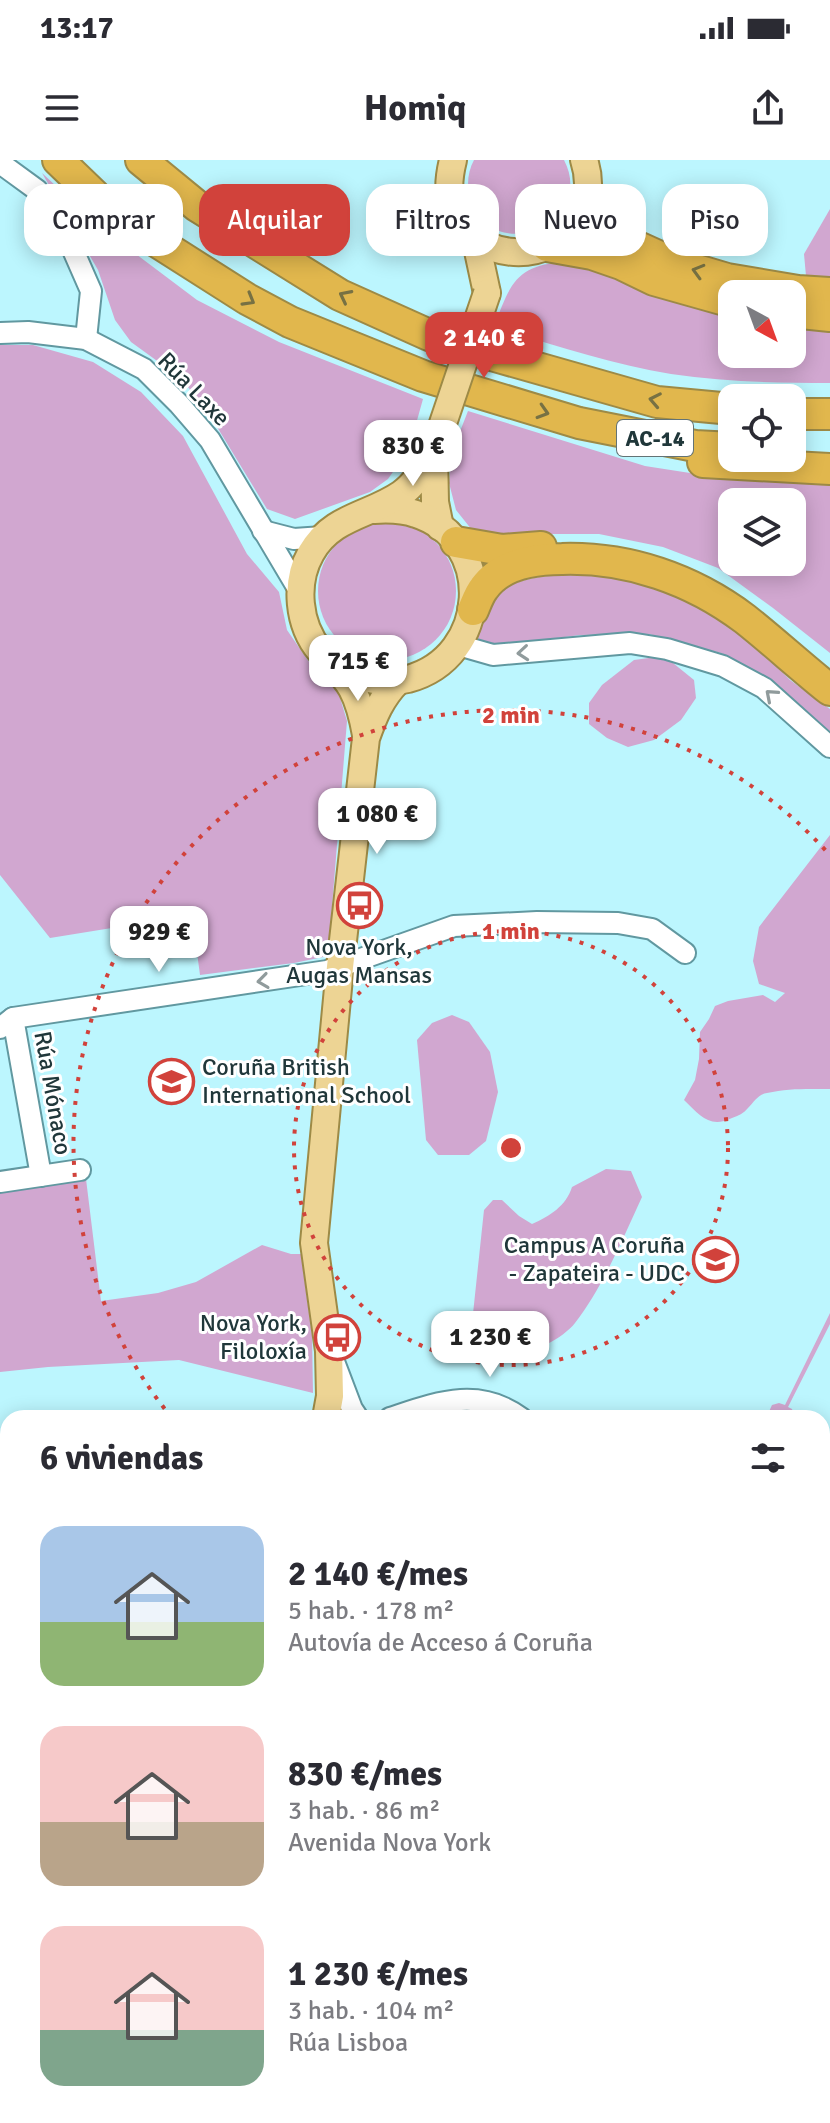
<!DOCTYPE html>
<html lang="es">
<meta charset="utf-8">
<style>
body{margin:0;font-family:Signika,sans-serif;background:#f2f2f3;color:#2b2b33;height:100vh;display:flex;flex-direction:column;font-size:30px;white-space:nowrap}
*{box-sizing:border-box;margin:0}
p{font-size:26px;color:#7c7c81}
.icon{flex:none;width:44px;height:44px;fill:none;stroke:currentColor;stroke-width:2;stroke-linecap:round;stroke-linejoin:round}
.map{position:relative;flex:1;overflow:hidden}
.sheet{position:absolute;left:0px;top:1250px;width:830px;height:714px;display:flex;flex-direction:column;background:#fff;border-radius:24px 24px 0 0;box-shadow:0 4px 20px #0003}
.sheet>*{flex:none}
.top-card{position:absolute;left:24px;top:24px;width:782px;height:72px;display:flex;gap:16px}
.needle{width:52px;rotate:139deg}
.controls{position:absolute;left:718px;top:120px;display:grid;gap:16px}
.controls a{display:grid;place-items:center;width:88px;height:88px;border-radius:16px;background:#fff;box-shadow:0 4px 20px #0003;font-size:40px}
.price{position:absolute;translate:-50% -68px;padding:0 18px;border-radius:16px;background:#fff;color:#222;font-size:26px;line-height:52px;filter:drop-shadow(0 2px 4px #0008)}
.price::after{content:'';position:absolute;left:50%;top:48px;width:24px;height:18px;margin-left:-12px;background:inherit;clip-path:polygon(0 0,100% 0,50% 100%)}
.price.active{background:#d1423b;color:#fff}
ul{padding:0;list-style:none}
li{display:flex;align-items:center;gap:24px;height:200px;padding:0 40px}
li span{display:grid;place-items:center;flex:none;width:224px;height:160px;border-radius:24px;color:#555}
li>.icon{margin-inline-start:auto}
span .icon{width:96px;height:96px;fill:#fffc;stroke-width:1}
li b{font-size:34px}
h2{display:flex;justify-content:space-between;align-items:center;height:96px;padding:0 40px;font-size:34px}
.tag{padding:0 28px;border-radius:24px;background:#fff;box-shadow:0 4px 20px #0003;font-size:28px;line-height:72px}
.tag.active{background:#d1423b;color:#fff}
.status{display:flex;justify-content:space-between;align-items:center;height:56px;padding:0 40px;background:#fff;direction:ltr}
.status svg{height:22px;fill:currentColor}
header{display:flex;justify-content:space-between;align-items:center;height:104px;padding:0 40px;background:#fff;font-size:36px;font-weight:700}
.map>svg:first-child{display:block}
.green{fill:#d1a7d0;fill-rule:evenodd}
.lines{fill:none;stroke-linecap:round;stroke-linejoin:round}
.minor-casing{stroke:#6198a0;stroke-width:24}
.major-casing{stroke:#9d8a46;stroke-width:30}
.highway-casing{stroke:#9d8a46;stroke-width:34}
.minor{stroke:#fff;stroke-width:20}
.major{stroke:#edd494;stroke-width:26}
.highway{stroke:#e1b74d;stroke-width:30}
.major-bridge-casing{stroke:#9d8a46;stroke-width:30;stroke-linecap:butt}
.major-bridge{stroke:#edd494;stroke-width:26}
.oneway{stroke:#777143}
.oneway2{stroke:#909b9c}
.ring{fill:none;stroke:#d1423b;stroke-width:4;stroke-dasharray:4 8}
.labels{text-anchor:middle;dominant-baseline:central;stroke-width:6;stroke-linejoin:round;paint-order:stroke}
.shield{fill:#fff;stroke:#637375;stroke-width:2}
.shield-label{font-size:22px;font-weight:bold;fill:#20373a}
.street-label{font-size:24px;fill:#20373a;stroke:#fff}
.poi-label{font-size:24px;fill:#20373a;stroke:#fff;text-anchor:end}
.centre{fill:#d1423b;stroke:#fff;stroke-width:4}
.ring-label{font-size:24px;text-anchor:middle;font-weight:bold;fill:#d1423b;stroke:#fff;stroke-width:6;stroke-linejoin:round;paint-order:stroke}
</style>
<div class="status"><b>13:17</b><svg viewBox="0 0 49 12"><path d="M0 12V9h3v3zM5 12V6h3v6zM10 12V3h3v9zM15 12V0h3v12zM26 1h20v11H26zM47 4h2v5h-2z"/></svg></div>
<header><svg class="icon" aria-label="menu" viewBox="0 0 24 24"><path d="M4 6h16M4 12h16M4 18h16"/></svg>Homiq<svg class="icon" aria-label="share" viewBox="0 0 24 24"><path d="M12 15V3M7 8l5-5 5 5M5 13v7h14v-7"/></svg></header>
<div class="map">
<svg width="830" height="1963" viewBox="0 0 830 1963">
<rect width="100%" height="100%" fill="#bcf6fe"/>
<!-- green -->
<g class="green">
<path d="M474,0H564C596,61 498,107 472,43C466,29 467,13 474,0Z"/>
<polygon points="42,13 100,67 197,140 279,182 423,239 409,289 388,319 370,332 295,359 267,349 214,262 182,219 131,182 115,160 98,110"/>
<polygon points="830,49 830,116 806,116 804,94"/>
<path d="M567,102L732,155V194H792V166L830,168V223C777,223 724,222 671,214C611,204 552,184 494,167C510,124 516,104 567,102Z"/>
<polygon points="0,185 33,185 93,202 141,232 183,276 247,394 279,432 287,470 316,512 338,531 347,561 328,796 294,803 200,815 192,755 50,778 0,715"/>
<path d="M468,251L645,306L735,320L830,322V493L773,448L718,408L663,387L599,374H536L501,379L472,370L456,350L449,323L452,292ZM732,342H792V402H732Z"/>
<circle cx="387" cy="431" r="69"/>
<path d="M606,414L659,427L705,450L756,485L790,520L830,549V574L811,562L763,515L721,493L649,474L580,475L489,487L475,476C478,467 480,454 486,446C507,410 570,415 606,414Z"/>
<polygon points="656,497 673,503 694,520 696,538 681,560 654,580 628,587 607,578 589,564 589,543 602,525 634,500"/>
<path d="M830,675V929C808,929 788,928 767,933C758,934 754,942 748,948C744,953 738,956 732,958C709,969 700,955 684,940L695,920L699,899L700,872L709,859L715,846L728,841L763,835L775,842L785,833L759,824L753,801L759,767Z"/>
<polygon points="452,855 469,862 490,892 498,932 486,981 469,995 438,995 426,980 417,880 432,863"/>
<path d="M606,1009L631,1011L642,1037C623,1078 603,1127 575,1163C560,1182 517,1202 492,1194C485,1191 477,1186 470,1182L484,1050L493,1040H502L519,1056L532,1064C550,1056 566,1046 572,1027Z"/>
<polygon points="86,1019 101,1141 158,1133 196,1122 262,1085 291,1094 301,1094 312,1175 313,1233 179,1200 48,1207 0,1212 0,1032"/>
<polygon points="830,1153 830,1164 788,1247 792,1249 795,1258 766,1258 772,1245 779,1243 785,1245"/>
<polygon points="830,1398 830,1450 822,1463 822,1413"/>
<polygon points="822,1595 830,1605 830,1665 822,1665"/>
<polygon points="0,1693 8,1697 8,1748 0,1744"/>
<polygon points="830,1715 830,1963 811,1963 822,1956 822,1718"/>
</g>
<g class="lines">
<defs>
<g id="minor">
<polyline points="0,3 37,30 73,90 91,131 86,179"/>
<polyline points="0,173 28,172 86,179 144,209 179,244 210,280 300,432"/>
<polyline points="263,371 294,379 323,377"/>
<polyline points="458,485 493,495 630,483 667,489 723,506 764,528 830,587"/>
<polyline points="13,858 41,1016"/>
<polyline points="0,868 13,858 327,811 454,766 537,762 618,763 652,769 685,793"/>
<polyline points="0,1022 80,1010"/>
<polyline points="333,1199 352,1249 358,1258"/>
<path d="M390,1258C436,1243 478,1226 521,1258"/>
<polyline points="0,1364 8,1368"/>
<polyline points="822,1540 830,1551"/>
<polyline points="0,1557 8,1560"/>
<polyline points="0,1868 8,1870"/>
<polyline points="813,1956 820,1963"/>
</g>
<g id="major">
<path d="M453,0C450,12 448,24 450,37C463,102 551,112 581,54C589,37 590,18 584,0"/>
<polyline points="475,77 487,133"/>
<polyline points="434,291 435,342 440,367"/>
<path d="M338,507C360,519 382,525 408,519C490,497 496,380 416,354C402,349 389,349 374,350"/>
<path d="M366,575C363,558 360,544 352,529C344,514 331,504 320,491C298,465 294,423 311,393C332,356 369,356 401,334C417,323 425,306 434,290"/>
<path d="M326,1258L330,1236L329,1191L314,1083L340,807L366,578C374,556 381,538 398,521"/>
<polyline points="127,1956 132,1963"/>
</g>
<g id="highway">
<polyline points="58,0 115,55 247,139 290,162 423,216 579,263 695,286 732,288"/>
<polyline points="141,0 197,46 340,135 429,175 495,196 657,242 732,249"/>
<polyline points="585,45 629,83 673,103 727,119 798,131 830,133"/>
<polyline points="547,86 592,94 621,104 654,120 732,142"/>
<polyline points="792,152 830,156"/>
<polyline points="792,254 830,254"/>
<polyline points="703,302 830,309"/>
<polyline points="456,382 502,390 541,387"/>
<path d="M473,450C476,443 479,434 484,428C501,404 534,399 562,399C628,397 692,419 745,459C774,482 801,507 830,530"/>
</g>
</defs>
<!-- minor casing -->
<use href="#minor" class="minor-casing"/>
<!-- major casing -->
<use href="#major" class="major-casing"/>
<!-- highway casing -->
<use href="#highway" class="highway-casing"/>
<!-- minor -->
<use href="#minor" class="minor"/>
<!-- major -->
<use href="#major" class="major"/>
<!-- highway -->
<use href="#highway" class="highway"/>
<defs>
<polyline id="major-bridge" points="434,290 487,133"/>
</defs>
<!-- major-bridge casing -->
<use href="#major-bridge" class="major-bridge-casing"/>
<!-- major-bridge -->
<use href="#major-bridge" class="major-bridge"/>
</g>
<!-- one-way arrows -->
<defs><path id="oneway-chevron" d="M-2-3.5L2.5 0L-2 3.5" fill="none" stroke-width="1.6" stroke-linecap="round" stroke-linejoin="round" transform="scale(2)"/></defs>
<g class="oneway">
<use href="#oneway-chevron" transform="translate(698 111) rotate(-164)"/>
<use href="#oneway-chevron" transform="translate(345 136) rotate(-153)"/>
<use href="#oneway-chevron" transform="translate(249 140) rotate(30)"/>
<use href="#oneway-chevron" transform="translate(655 240) rotate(-169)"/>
<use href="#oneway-chevron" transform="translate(543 252) rotate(17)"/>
</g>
<g class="oneway2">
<use href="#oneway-chevron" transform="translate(523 493) rotate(175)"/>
<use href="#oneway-chevron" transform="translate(771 535) rotate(-139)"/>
<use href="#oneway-chevron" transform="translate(263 821) rotate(172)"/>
</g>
<!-- distance rings -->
<g class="ring">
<circle cx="511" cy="988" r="217"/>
<path d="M172 1258A433 433 0 0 1 828 693"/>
</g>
<!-- icons -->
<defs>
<symbol id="bus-ring" viewBox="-11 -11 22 22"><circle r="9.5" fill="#fff" stroke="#d1423b" stroke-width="1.5"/><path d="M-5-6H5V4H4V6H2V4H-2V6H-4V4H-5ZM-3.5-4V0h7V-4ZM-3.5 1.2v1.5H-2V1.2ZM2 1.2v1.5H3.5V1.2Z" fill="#d1423b"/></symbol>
<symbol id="school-ring" viewBox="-11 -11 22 22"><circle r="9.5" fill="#fff" stroke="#d1423b" stroke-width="1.5"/><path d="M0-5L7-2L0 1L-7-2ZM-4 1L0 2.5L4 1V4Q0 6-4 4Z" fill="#d1423b"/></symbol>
<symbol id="university-ring" viewBox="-11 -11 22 22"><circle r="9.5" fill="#fff" stroke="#d1423b" stroke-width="1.5"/><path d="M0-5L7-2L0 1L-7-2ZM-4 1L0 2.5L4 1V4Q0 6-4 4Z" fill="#d1423b"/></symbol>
</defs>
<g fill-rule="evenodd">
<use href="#bus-ring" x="334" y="720" width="51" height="51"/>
<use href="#school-ring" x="146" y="896" width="51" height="51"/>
<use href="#university-ring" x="690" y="1074" width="51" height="51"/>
<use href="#bus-ring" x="312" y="1152" width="51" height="51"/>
</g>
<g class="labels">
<!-- shield labels -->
<rect class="shield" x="617" y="260" width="76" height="36" rx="6"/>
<g class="shield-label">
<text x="655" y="278">AC-14</text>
</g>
<!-- street labels -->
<g class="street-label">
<text transform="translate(194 229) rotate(46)">Rúa Laxe</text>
<text transform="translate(53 933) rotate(80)">Rúa Mónaco</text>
</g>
<!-- poi labels -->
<g class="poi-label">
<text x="359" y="787" text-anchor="middle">Nova York,<tspan x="359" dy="28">Augas Mansas</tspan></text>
<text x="202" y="907" text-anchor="start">Coruña British<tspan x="202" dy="28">International School</tspan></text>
<text x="685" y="1085">Campus A Coruña<tspan x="685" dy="28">- Zapateira - UDC</tspan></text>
<text x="307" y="1163">Nova York,<tspan x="307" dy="28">Filoloxía</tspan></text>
</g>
</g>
<circle cx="511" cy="988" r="12" class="centre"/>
<g class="ring-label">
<text x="511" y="563">2 min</text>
<text x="511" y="779">1 min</text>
</g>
</svg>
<div class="controls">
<a><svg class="needle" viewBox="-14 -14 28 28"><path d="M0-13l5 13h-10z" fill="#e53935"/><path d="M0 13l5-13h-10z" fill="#7c7c81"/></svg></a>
<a><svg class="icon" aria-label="locate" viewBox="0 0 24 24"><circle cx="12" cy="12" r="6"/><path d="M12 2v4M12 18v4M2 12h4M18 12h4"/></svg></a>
<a><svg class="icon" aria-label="layers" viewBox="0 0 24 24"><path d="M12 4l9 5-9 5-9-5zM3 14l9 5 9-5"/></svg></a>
</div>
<b class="price active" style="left:484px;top:220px">2 140 €</b>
<b class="price" style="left:413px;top:328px">830 €</b>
<b class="price" style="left:358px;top:543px">715 €</b>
<b class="price" style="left:377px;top:696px">1 080 €</b>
<b class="price" style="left:159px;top:814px">929 €</b>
<b class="price" style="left:490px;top:1219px">1 230 €</b>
<div class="top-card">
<a class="tag">Comprar</a>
<a class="tag active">Alquilar</a>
<a class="tag">Filtros</a>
<a class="tag">Nuevo</a>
<a class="tag">Piso</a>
</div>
<section class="sheet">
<h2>6 viviendas<svg class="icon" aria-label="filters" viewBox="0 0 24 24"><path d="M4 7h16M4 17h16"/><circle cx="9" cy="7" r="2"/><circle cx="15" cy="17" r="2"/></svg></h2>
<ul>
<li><span style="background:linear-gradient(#a9c7e8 60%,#8fb573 0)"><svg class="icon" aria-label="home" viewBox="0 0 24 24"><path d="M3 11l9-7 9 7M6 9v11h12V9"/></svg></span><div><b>2 140 €/mes</b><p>5 hab. · 178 m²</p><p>Autovía de Acceso á Coruña</p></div></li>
<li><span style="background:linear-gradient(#f6c9c9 60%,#b9a48a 0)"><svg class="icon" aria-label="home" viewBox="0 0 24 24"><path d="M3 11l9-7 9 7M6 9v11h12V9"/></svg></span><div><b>830 €/mes</b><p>3 hab. · 86 m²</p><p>Avenida Nova York</p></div></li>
<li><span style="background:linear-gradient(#f6c9c9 65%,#7fa58c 0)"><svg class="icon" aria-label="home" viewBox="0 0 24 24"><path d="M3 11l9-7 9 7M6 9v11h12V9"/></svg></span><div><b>1 230 €/mes</b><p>3 hab. · 104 m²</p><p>Rúa Lisboa</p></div></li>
</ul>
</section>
</div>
